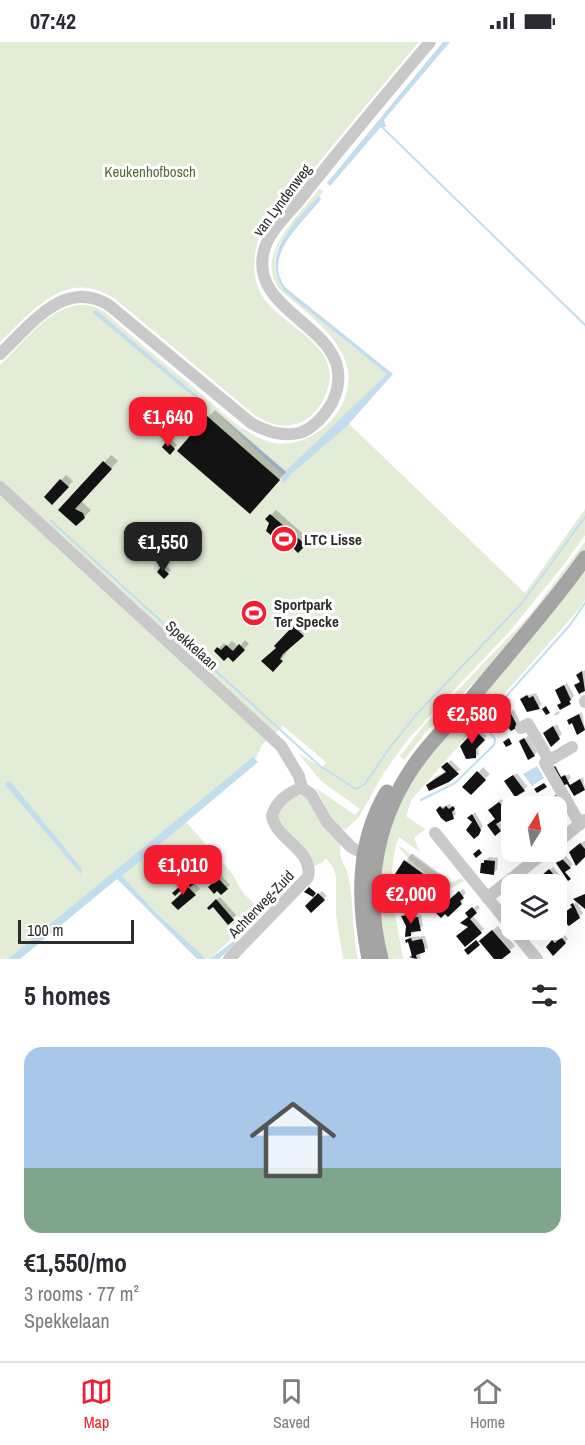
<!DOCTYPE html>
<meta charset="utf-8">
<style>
body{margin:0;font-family:"Archivo Narrow",sans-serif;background:#f7f7f7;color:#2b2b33;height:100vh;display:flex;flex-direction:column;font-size:22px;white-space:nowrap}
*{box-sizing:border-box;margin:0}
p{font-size:20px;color:#7c7c81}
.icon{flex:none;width:33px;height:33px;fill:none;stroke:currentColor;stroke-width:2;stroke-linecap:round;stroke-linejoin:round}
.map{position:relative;height:917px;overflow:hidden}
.drawer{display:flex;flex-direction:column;background:#fff;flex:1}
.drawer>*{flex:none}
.needle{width:39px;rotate:11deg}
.buttons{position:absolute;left:501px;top:754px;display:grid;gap:12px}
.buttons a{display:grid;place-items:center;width:66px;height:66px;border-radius:12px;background:#fff;box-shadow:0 6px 24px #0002;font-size:30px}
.scale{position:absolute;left:18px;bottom:15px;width:116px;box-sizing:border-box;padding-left:6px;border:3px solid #2c2c2c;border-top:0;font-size:16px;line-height:21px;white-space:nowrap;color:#2c2c2c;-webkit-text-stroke:4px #fff;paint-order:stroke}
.price{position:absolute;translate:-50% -51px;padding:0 14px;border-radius:12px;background:#f51c2f;color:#fff;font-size:20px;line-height:39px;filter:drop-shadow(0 2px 3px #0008)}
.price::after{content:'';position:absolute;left:50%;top:36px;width:18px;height:14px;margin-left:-9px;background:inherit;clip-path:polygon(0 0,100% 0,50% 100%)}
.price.active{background:#222;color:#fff}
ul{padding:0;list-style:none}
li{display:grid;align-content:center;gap:12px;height:318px;padding:0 24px}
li+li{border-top:2px solid #e1e1e2}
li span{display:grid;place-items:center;height:186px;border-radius:18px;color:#555}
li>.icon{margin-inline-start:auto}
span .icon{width:108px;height:108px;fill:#fffc;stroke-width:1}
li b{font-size:26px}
h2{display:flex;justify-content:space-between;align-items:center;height:72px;padding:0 24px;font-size:26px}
.status{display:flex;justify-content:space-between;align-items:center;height:42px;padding:0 30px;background:#fff;direction:ltr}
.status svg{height:16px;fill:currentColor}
.dock{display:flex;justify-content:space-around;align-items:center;height:84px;border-top:2px solid #e1e1e2;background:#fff;font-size:16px;color:#7c7c81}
.dock a{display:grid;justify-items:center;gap:3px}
.dock .active{color:#f51c2f}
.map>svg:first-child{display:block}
.green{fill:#e3ecd7}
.water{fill:#c1ddee}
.shadow{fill:#0003}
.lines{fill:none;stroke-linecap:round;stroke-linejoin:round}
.stream{stroke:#c1ddee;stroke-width:2}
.building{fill:#131313}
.minor{stroke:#c9c9c9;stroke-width:12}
.major{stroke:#a4a4a4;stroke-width:15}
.labels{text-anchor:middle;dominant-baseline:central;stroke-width:6;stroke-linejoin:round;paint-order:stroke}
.park-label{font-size:15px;fill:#506b36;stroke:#fff}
.street-label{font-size:15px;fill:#2c2c2c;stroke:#fff}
.poi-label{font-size:15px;font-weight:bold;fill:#2c2c2c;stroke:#fff;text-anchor:start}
</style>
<div class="status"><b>07:42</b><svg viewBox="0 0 49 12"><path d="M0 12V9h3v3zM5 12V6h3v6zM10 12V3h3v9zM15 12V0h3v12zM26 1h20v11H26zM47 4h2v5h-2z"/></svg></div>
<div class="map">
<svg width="585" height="917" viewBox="0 0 585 917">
<rect width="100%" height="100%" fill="#fff"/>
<!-- green -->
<g class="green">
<path d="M0,0H419C377,50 335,100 294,152C282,167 262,185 257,203C253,218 253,234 259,248C276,286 351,301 324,356C320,366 310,377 299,381C284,387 269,382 256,374L115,257C66,224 33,269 0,300Z"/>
<path d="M319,147L324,149C301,178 255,207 284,249L387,332L292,425L296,428L345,378L525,551L585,467V493L562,525L509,590L408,697L383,732L359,775L345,788L334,781L316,746L355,773L360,767L321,739L298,711L322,726L326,720L283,684L262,703L256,716L8,917H0V323C27,298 64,243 105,270C133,296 163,320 192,344C216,364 241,391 270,400C314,411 362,361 345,318C333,288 304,269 280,248C253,213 299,174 319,147Z"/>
<polygon points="585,500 585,509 516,597 425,691 404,718 400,714 425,682 528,575"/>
<path d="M585,529V558L579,567L412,757L406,774L425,787L414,796L420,810L399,795C384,834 397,878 403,917H382L374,839L398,752Z"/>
<path d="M299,753L308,756L341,802C337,820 347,821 349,837C354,864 352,890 358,917H343L336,872V835L334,827L326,816L322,821L314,824L278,780V769L289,757Z"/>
<path d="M185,779L231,830L243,851L261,868L210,917C192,914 136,850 122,834Z"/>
<path d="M398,803L447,839L453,840L461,836L464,839C460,841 455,845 451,846C440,847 402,812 398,803Z"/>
</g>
<!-- water -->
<g class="water">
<polygon points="443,0 450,0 384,78 386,85 380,86 330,144 327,141"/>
<path d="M319,154L321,157C302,182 261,214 286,246L393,332L347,384L290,433L285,441L282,439L283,433L213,368L286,429L387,332L284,249C259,212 294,181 319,154Z"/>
<polygon points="96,268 207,362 207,363 185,348 93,271"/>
<polygon points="253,715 258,720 122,834 155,870 206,917 197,917 117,837 20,917 8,917"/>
<polygon points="537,724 544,736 532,744 523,732"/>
<polygon points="10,739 82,827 81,832 6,744 5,741"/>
<polygon points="235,898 237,901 219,917 210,917"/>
</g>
<!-- shadow -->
<g class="shadow">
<polygon points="215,368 286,430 257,463 208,375"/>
<polygon points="173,375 180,381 165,397 159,391"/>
<polygon points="171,397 177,403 170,411 164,405"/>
<polygon points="111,413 118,419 81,459 91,468 84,475 60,468"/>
<polygon points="66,433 73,439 52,461 46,455"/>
<polygon points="276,468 309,497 298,509 267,477"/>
<polygon points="165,523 171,528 164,535 159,530"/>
<polygon points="299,580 308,588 291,604 278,623 276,604"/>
<polygon points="245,598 249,602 233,618 216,609 224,601 227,604 232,599 239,605"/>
<polygon points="585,628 585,647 579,650 576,643 581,639 581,630"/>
<polygon points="567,641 574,653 570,661 563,660 560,646"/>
<polygon points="536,651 542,663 528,668 525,654"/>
<polygon points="508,666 510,670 514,668 520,680 517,683 502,669"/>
<polygon points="558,669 560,671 555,674 554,672"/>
<polygon points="582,670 585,687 578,690 573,679 569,678"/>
<polygon points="557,682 562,692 551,703 548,688"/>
<polygon points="479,686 487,694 478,703 479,712 476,715 462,704"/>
<polygon points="528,694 537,710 534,713 524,697"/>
<polygon points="451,718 461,728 428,743 435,735 447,729 444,725"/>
<polygon points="556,724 562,736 569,732 571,736 564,742 554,726"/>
<polygon points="483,725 490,732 471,751 465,745"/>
<polygon points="517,731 527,744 524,748 510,736"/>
<polygon points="583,735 585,746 575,752 570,744"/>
<polygon points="501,757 510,766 507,769 511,775 509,778 503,775 498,778 503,785 500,788 489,783 496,777 490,768"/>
<polygon points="450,762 453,765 457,763 454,766 456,772 451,778 441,765"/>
<polygon points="475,770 483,784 478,792 474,780 469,776"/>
<polygon points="584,799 585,799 585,814 574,807"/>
<polygon points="412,811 447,837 433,857 397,832"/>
<polygon points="565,813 573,822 570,825 558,821"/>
<polygon points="489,815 498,816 497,828 493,831 482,821"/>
<polygon points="553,825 562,836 559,839 553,838 546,843 532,843"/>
<polygon points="197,831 200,834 194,840 200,847 178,866 184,851 180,846"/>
<polygon points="222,834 230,843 221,851 210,845"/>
<polygon points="463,847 466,851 462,855 464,858 448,873 437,870"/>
<polygon points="322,849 327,854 311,869 307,864"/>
<polygon points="561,854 563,856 556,861 556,856"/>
<polygon points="220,855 236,873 228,881 213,863 209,866"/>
<polygon points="576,859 583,871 579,875 559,873 573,865"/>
<polygon points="478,863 480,866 472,873 484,887 466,903 470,884 470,868"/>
<polygon points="411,870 412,874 421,873 423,884 411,893 403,874"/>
<polygon points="498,884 515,904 500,917 496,917 481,899 468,911 466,908"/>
<polygon points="565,893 568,897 554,911 553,899 556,896 559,899"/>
<polygon points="425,894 428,906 419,910 421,917 412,917 409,899 406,898 409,895"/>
</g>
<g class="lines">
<!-- stream -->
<g class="stream">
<polyline points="383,86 585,283"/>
<polyline points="50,478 320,724 356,747 365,742 388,708 415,674 522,561 585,475"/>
<polyline points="421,758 455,741 494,703 495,697 485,684 485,678 570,583 585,561"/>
</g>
</g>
<!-- building -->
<g class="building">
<polygon points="207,374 280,438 250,472 177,409"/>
<polygon points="169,377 178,385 166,399 157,391"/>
<polygon points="167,399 175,407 170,413 162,405"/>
<polygon points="103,419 112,427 75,467 83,471 85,476 76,484 58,468"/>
<polygon points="60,437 69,445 52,463 44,455"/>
<polygon points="270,472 306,503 298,511 291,504 288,508 266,489 269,481 265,477"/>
<polygon points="161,525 169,532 164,537 157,530"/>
<polygon points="293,584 304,594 283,612 280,617 283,619 273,630 261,619 276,606 274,604"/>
<polygon points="239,602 245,608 233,620 228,615 224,619 214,609 217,605 221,608 226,603 233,609"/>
<polygon points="582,629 585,649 579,652 574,643 580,640 576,633"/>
<polygon points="564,643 571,658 569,659 571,662 560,668 557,663 561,661 555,648"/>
<polygon points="527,653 529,656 533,654 540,667 527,670 520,657"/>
<polygon points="546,664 550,671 546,673 542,667"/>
<polygon points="504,668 507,672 510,670 518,685 511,689 497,672"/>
<polygon points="579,672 585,688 577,693 572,681 569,683 567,678"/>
<polygon points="553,684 560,697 551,705 543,691"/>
<polygon points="475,688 485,698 476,707 476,716 466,717 460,704"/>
<polygon points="509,696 512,702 506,705 503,700"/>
<polygon points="524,696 535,714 528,718 519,699"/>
<polygon points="447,720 459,732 449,740 429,749 426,743 446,730 441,725"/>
<polygon points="555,724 561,735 565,733 570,743 580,737 585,748 574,754 567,742 563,744 552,726"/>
<polygon points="477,729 486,738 471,753 462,745"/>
<polygon points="513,733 525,749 515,755 504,739"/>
<polygon points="544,741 547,745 537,751 534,747"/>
<polygon points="556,753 564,768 559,771 549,758"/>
<polygon points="499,760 508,771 504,773 506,776 496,782 501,789 495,794 487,783 495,777 488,768"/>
<polygon points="440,764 443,767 446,764 449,767 453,764 455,767 452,770 454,777 446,780 441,776 436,768"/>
<polygon points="472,772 481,788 479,793 474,797 466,788 472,780 467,776"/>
<polygon points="512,784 512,810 505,801 510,792 505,786"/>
<polygon points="580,801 585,807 585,815 576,824 569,810"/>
<polygon points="479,807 482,811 476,816 473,812"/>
<polygon points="561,816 571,826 565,830 571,837 568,839 556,821"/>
<polygon points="404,818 440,844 437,859 433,859 395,832"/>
<polygon points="484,818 495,819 494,833 480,831 481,821 484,821"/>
<polygon points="549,827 560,840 548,843 541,834"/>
<polygon points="193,833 198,839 190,845 185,839"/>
<polygon points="539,834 545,843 531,843 529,842"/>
<polygon points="218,836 228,847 221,853 217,849 214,852 208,845"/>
<polygon points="184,841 196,853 178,868 171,861 182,851 180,849 175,854 172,851"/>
<polygon points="309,845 316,851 313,855 304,850"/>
<polygon points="459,849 464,856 460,859 462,862 448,875 445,872 441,876 435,870"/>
<polygon points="318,851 325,858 311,871 305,864"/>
<polygon points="585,852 585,867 573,857"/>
<polygon points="512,855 512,871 504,862"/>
<polygon points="216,857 234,878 228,883 213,865 209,868 207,866"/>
<polygon points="573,861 580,876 569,884 556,873 559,871 561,873 572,865 570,863"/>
<polygon points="472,865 477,871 470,877 482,891 465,905 456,894 468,885 460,881 468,875 465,871"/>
<polygon points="408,873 409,876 418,875 421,889 411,890 411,894 405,895 406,884 401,874"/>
<polygon points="492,888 511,910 502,917 494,917 479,899"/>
<polygon points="532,888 545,888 537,895"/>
<polygon points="561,895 566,901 553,914 546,905 552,898 555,901"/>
<polygon points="411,896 412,899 422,897 424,903 425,910 416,913 417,917 409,915 412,914 408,900 406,901 405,898"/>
<polygon points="476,898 480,903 468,913 464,908"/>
</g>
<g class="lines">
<!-- minor -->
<g class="minor">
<path d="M0,312C30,284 65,234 110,264L251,381C265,389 282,395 299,391C313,387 325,373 332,361C368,285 242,276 265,205C271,187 291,169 303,154C344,102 387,51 430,0"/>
<polyline points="0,445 281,704 299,734 302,746 311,752 327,780 351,805 364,812 371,811"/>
<polyline points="585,659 585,660"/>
<polyline points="521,686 528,682 549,718"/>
<polyline points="572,705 545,721 580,782"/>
<polyline points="435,791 512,886"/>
<polyline points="556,801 585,778"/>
<polyline points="487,856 545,810"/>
<polyline points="513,888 537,917"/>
<path d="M229,917L308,835C314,808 276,798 272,774C275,761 289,749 302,746"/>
</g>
<!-- major -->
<g class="major">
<path d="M369,917C358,861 356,801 387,750"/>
<path d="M381,917C362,843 377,769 424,710C437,693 453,678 467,662C506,614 549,567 585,516"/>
</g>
</g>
<!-- icons -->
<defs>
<symbol id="stadium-disc" viewBox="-11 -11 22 22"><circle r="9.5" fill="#f51c2f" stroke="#fff"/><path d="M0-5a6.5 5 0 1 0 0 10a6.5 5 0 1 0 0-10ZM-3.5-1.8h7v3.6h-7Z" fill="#fff"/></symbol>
</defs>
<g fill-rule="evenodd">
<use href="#stadium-disc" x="269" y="482" width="30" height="30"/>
<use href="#stadium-disc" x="239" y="556" width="30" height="30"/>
</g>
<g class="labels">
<!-- park labels -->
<g class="park-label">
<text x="150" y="129">Keukenhofbosch</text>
</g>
<!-- street labels -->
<g class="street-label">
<text transform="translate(282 158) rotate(-53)">van Lyndenweg</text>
<text transform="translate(192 603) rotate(42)">Spekkelaan</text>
<text transform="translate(261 862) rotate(-46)">Achterweg-Zuid</text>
</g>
<!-- poi labels -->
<g class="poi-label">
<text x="304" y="497">LTC Lisse</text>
<text x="274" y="562">Sportpark<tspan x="274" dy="17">Ter Specke</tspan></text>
</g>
</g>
</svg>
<div class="buttons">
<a><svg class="needle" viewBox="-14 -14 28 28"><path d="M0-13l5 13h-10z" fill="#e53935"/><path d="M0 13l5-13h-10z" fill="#7c7c81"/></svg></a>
<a><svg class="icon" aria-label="layers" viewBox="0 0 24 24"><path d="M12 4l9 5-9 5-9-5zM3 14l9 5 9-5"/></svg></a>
</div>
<div class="scale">100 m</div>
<b class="price" style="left:168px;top:406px">€1,640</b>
<b class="price active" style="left:163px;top:531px">€1,550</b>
<b class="price" style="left:472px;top:703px">€2,580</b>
<b class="price" style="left:183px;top:854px">€1,010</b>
<b class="price" style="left:411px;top:883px">€2,000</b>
</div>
<section class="drawer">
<h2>5 homes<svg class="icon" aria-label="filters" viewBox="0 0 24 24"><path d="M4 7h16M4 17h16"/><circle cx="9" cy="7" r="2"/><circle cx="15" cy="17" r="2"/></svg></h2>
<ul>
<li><span style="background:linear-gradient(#a9c7e8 65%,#7fa58c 0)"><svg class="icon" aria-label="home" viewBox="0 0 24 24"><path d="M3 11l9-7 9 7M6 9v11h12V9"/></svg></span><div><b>€1,550/mo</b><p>3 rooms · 77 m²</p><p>Spekkelaan</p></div></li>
</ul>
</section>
<nav class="dock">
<a class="active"><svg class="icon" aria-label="map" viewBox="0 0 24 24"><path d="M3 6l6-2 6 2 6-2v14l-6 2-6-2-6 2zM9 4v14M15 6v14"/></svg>Map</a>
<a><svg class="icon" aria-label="saved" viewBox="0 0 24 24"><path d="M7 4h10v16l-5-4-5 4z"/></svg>Saved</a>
<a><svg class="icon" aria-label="home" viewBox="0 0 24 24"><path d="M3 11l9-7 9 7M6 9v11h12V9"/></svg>Home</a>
</nav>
